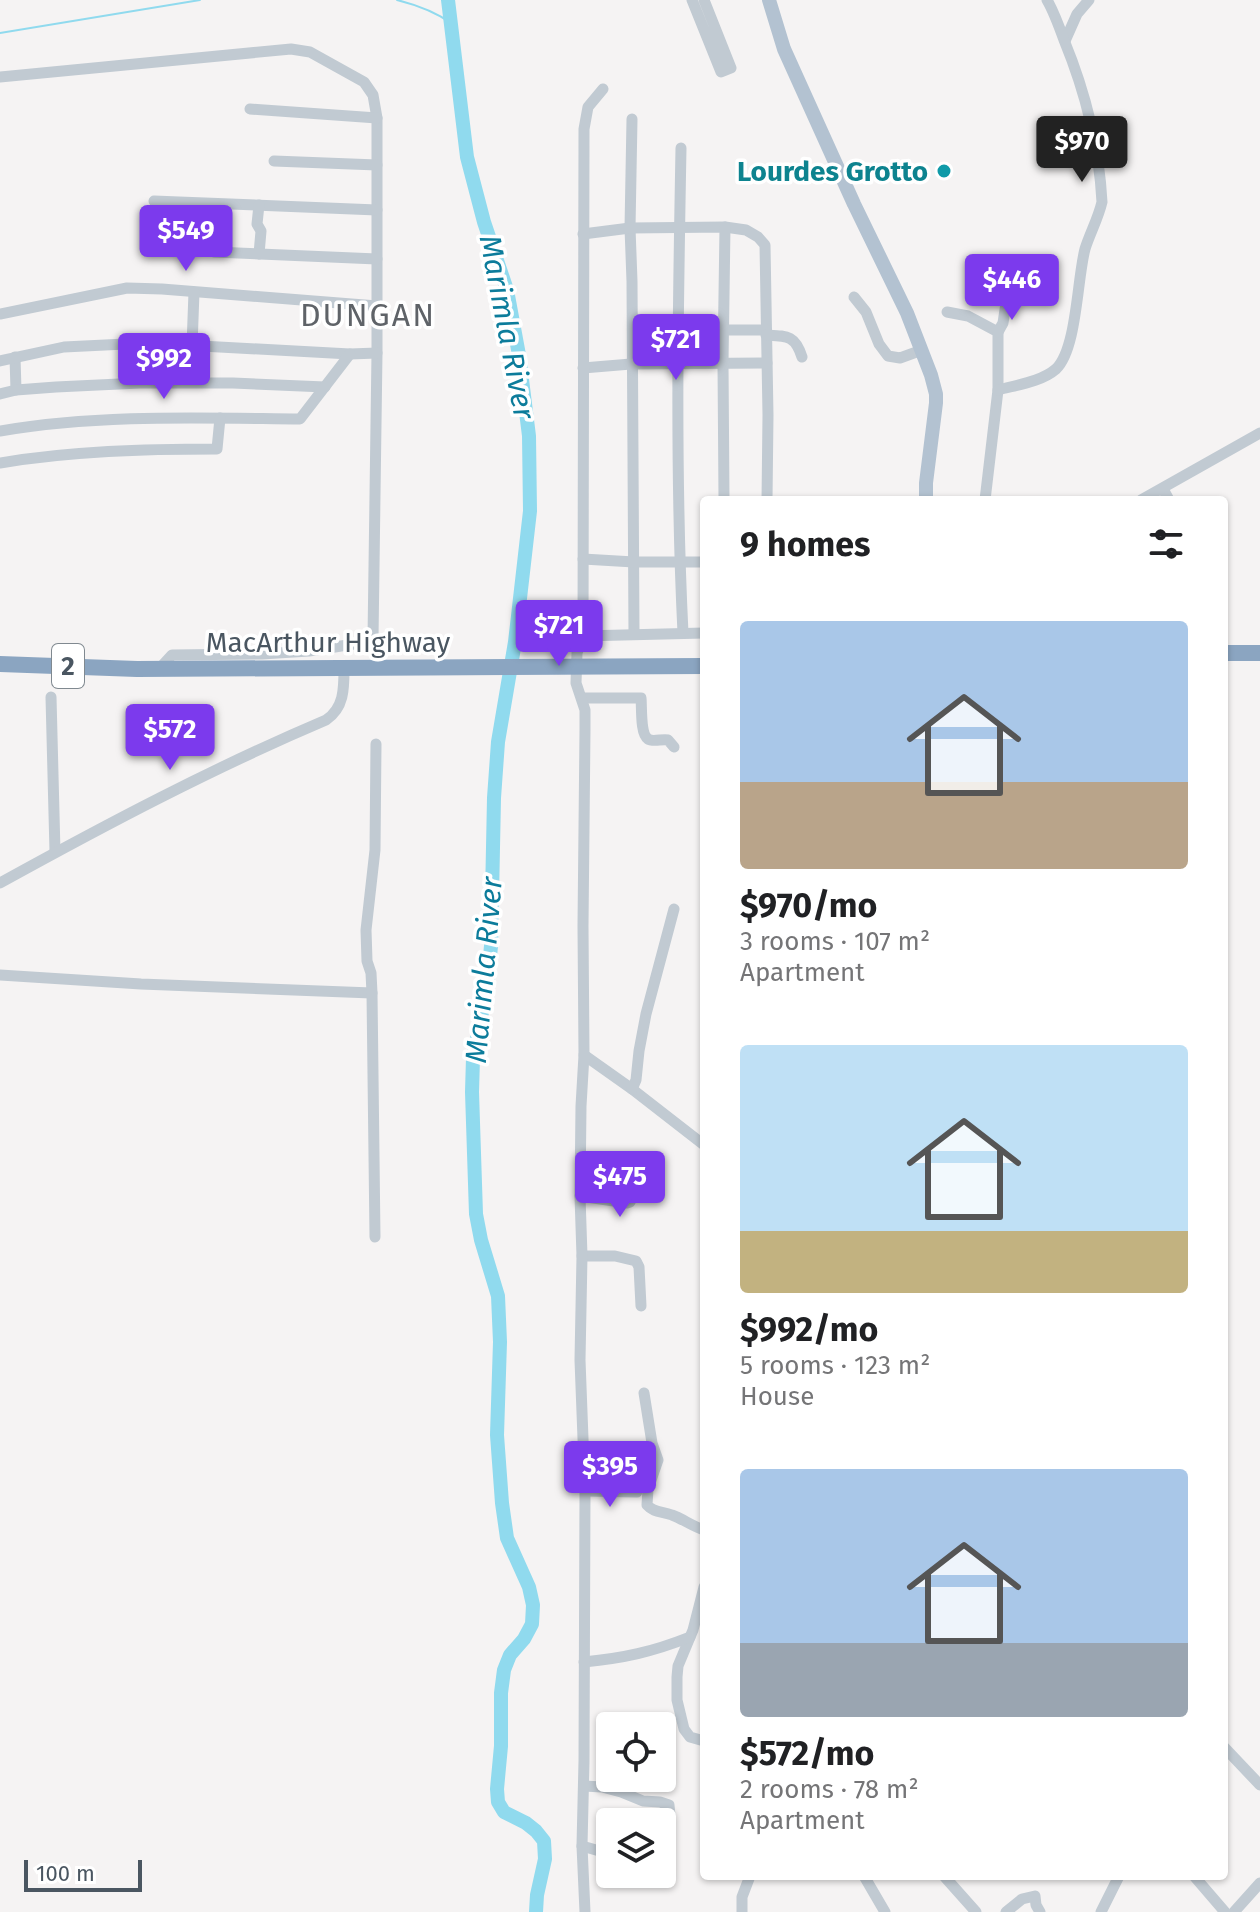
<!DOCTYPE html>
<meta charset="utf-8">
<style>
body{margin:0;font-family:"Fira Sans",sans-serif;background:#f6f6f6;color:#202124;height:100vh;display:flex;flex-direction:column;font-size:30px;white-space:nowrap}
*{box-sizing:border-box;margin:0}
p{font-size:26px;color:#757577}
.icon{flex:none;width:44px;height:44px;fill:none;stroke:currentColor;stroke-width:2;stroke-linecap:round;stroke-linejoin:round}
.map{position:relative;flex:1;overflow:hidden}
.panel{position:absolute;left:700px;top:496px;width:528px;height:1384px;display:flex;flex-direction:column;background:#fff;border-radius:8px;box-shadow:0 2px 6px #0004}
.panel>*{flex:none}
.buttons{position:absolute;left:596px;top:1712px;display:grid;gap:16px}
.buttons a{display:grid;place-items:center;width:80px;height:80px;border-radius:8px;background:#fff;box-shadow:0 2px 6px #0004;font-size:40px}
.scale{position:absolute;left:24px;bottom:20px;width:118px;box-sizing:border-box;padding-left:8px;border:4px solid #4a5661;border-top:0;font-size:22px;line-height:28px;white-space:nowrap;color:#4a5661;-webkit-text-stroke:6px #fff;paint-order:stroke}
.price{position:absolute;translate:-50% -68px;padding:0 18px;border-radius:8px;background:#7c3aed;color:#fff;font-size:26px;line-height:52px;filter:drop-shadow(0 2px 4px #0008)}
.price::after{content:'';position:absolute;left:50%;top:48px;width:24px;height:18px;margin-left:-12px;background:inherit;clip-path:polygon(0 0,100% 0,50% 100%)}
.price.on{background:#222;color:#fff}
ul{padding:0;list-style:none}
li{display:grid;align-content:center;gap:16px;height:424px;padding:0 40px}
li span{display:grid;place-items:center;height:248px;border-radius:8px;color:#555}
li>.icon{margin-inline-start:auto}
span .icon{width:144px;height:144px;fill:#fffc;stroke-width:1}
li b{font-size:34px}
h2{display:flex;justify-content:space-between;align-items:center;height:96px;padding:0 40px;font-size:34px}
.map>svg:first-child{display:block}
.lines{fill:none;stroke-linecap:round;stroke-linejoin:round}
.stream{stroke:#90daee;stroke-width:2}
.river{stroke:#90daee;stroke-width:14}
.minor{stroke:#c1cad2;stroke-width:11}
.major{stroke:#b3c2d1;stroke-width:14}
.highway{stroke:#8ba5c1;stroke-width:16}
.culture-dot{fill:#0f9aa8;stroke:#fff;stroke-width:3}
.labels{text-anchor:middle;dominant-baseline:central;stroke-width:7;stroke-linejoin:round;paint-order:stroke}
.shield{fill:#fff;stroke:#808990;stroke-width:2}
.shield-label{font-size:26px;font-weight:bold;fill:#4a5661}
.culture-label{font-size:28px;font-weight:bold;fill:#0d838f;stroke:#fff;text-anchor:end}
.street-label{font-size:28px;fill:#4a5661;stroke:#fff}
.water-label{font-size:30px;font-style:italic;fill:#0c7c9b;stroke:#fff}
.quarter-label{font-size:32px;letter-spacing:2px;fill:#5f6368;stroke:#fff}
</style>
<div class="map">
<svg width="1260" height="1912" viewBox="0 0 1260 1912">
<rect width="100%" height="100%" fill="#f5f3f3"/>
<g class="lines">
<!-- stream -->
<g class="stream">
<path d="M397,0C417,5 434,11 451,23"/>
<polyline points="0,33 200,0"/>
</g>
<!-- river -->
<polyline class="river" points="448,0 467,157 484,222 507,290 519,355 529,436 530,511 515,642 498,742 494,798 491,946 487,987 473,1058 472,1092 476,1214 481,1240 498,1296 500,1342 497,1435 502,1503 507,1538 529,1587 533,1605 532,1624 524,1639 510,1655 504,1670 501,1693 501,1746 497,1789 498,1802 504,1812 526,1823 536,1831 544,1841 545,1859 537,1895 536,1912"/>
<!-- minor -->
<g class="minor">
<polyline points="692,0 721,72 731,68 704,0"/>
<polyline points="1065,41 1077,14 1089,0"/>
<polyline points="0,77 291,49 310,52 364,82 373,95 377,118 377,353 373,638 367,642 309,651 262,654 172,655 160,668"/>
<polyline points="250,109 377,118"/>
<polyline points="632,119 630,228 632,281 634,634"/>
<path d="M681,148C678,309 675,472 683,633"/>
<polyline points="274,161 377,165"/>
<polyline points="154,201 377,210"/>
<polyline points="259,205 257,224 261,231 259,254"/>
<polyline points="583,234 630,228 725,227 746,230 758,237 765,245 768,415 767,500"/>
<polyline points="214,252 377,259"/>
<polyline points="854,297 866,312 879,344 888,356 900,358 922,350"/>
<polyline points="947,312 968,316 998,332 998,390 985,500"/>
<polyline points="0,314 127,288 162,289 377,306"/>
<polyline points="723,330 766,330"/>
<polyline points="998,332 1003,323 1006,303 1024,300 1028,296"/>
<path d="M766,335C787,336 795,335 802,357"/>
<polyline points="192,346 194,292"/>
<polyline points="15,357 16,390"/>
<polyline points="0,361 64,347 146,343 350,354 377,353"/>
<polyline points="583,368 631,364 767,363"/>
<path d="M998,390C1016,385 1041,382 1056,369C1077,349 1077,279 1085,249C1090,233 1098,219 1102,202C1099,146 1085,91 1064,40C1059,26 1054,12 1047,0"/>
<polyline points="0,394 16,390 56,387 140,383 233,383 325,387"/>
<path d="M0,431C99,414 200,418 300,419L350,354"/>
<path d="M0,463C71,451 145,449 217,449L220,418"/>
<polyline points="1163,489 1169,500"/>
<polyline points="724,500 723,363 725,227"/>
<polyline points="1141,500 1260,433"/>
<polyline points="583,559 634,562 704,562"/>
<polyline points="583,636 704,633"/>
<polyline points="51,697 55,852"/>
<path d="M583,698H641C642,707 640,734 648,739C652,742 662,739 668,740L674,747"/>
<path d="M0,883C107,824 213,768 326,720C344,708 344,689 344,669"/>
<polyline points="0,975 141,984 372,993"/>
<polyline points="584,1055 632,1089 704,1145"/>
<polyline points="632,1089 636,1080 639,1051 646,1014 674,909"/>
<polyline points="580,1196 627,1203 630,1202 634,1194"/>
<polyline points="375,1237 372,993 371,973 367,961 366,930 375,850 376,744"/>
<polyline points="582,1256 615,1256 636,1261 639,1267 641,1306"/>
<path d="M644,1393L652,1443L658,1460L648,1489L647,1505C654,1513 662,1511 672,1515C683,1519 692,1526 704,1530"/>
<polyline points="585,1491 637,1492"/>
<polyline points="704,1587 693,1630 678,1666 677,1677 677,1700 684,1729 690,1737 704,1741"/>
<path d="M584,1662C624,1658 652,1652 690,1637"/>
<polyline points="1224,1747 1260,1785"/>
<polyline points="584,1786 602,1787 621,1792 643,1801 660,1802 669,1805 670,1816 668,1818 648,1820"/>
<polyline points="582,1846 610,1854"/>
<polyline points="864,1876 885,1912"/>
<polyline points="944,1876 976,1912"/>
<polyline points="1194,1876 1225,1912"/>
<polyline points="585,1912 582,1846 584,1761 585,1491 580,1360 582,1256 580,1196 581,1106 584,1055 583,926 585,729 585,710 576,683 577,653 583,636 584,129 588,107 603,89"/>
<polyline points="742,1912 742,1897 750,1876"/>
<polyline points="1006,1912 1022,1899 1035,1896 1036,1905 1040,1912"/>
<polyline points="1101,1912 1119,1876"/>
<polyline points="1234,1912 1260,1883"/>
</g>
<!-- major -->
<polyline class="major" points="769,0 784,49 854,204 907,313 931,375 936,394 936,403 926,483 926,500"/>
<!-- highway -->
<g class="highway">
<polyline points="1224,653 1260,653"/>
<polyline points="0,664 137,669 704,666"/>
</g>
</g>
<!-- markers -->
<circle class="culture-dot" cx="944" cy="171" r="8"/>
<g class="labels">
<!-- shield labels -->
<rect class="shield" x="52" y="644" width="32" height="44" rx="6"/>
<g class="shield-label">
<text x="68" y="666">2</text>
</g>
<!-- culture labels -->
<g class="culture-label">
<text x="928" y="171">Lourdes Grotto</text>
</g>
<!-- street labels -->
<g class="street-label">
<text x="328" y="642">MacArthur Highway</text>
</g>
<!-- water labels -->
<g class="water-label">
<text transform="translate(507 327) rotate(79)">Marimla River</text>
<text transform="translate(484 970) rotate(-85)">Marimla River</text>
</g>
<!-- quarter labels -->
<g class="quarter-label">
<text x="368" y="315">DUNGAN</text>
</g>
</g>
</svg>
<div class="buttons">
<a><svg class="icon" aria-label="locate" viewBox="0 0 24 24"><circle cx="12" cy="12" r="6"/><path d="M12 2v4M12 18v4M2 12h4M18 12h4"/></svg></a>
<a><svg class="icon" aria-label="layers" viewBox="0 0 24 24"><path d="M12 4l9 5-9 5-9-5zM3 14l9 5 9-5"/></svg></a>
</div>
<div class="scale">100 m</div>
<b class="price on" style="left:1082px;top:184px">$970</b>
<b class="price" style="left:186px;top:273px">$549</b>
<b class="price" style="left:1012px;top:322px">$446</b>
<b class="price" style="left:676px;top:382px">$721</b>
<b class="price" style="left:164px;top:401px">$992</b>
<b class="price" style="left:559px;top:668px">$721</b>
<b class="price" style="left:170px;top:772px">$572</b>
<b class="price" style="left:620px;top:1219px">$475</b>
<b class="price" style="left:610px;top:1509px">$395</b>
<section class="panel">
<h2>9 homes<svg class="icon" aria-label="filters" viewBox="0 0 24 24"><path d="M4 7h16M4 17h16"/><circle cx="9" cy="7" r="2"/><circle cx="15" cy="17" r="2"/></svg></h2>
<ul>
<li><span style="background:linear-gradient(#a9c7e8 65%,#b9a48a 0)"><svg class="icon" aria-label="home" viewBox="0 0 24 24"><path d="M3 11l9-7 9 7M6 9v11h12V9"/></svg></span><div><b>$970/mo</b><p>3 rooms · 107 m²</p><p>Apartment</p></div></li>
<li><span style="background:linear-gradient(#bfe0f5 75%,#c2b280 0)"><svg class="icon" aria-label="home" viewBox="0 0 24 24"><path d="M3 11l9-7 9 7M6 9v11h12V9"/></svg></span><div><b>$992/mo</b><p>5 rooms · 123 m²</p><p>House</p></div></li>
<li><span style="background:linear-gradient(#a9c7e8 70%,#9aa5b1 0)"><svg class="icon" aria-label="home" viewBox="0 0 24 24"><path d="M3 11l9-7 9 7M6 9v11h12V9"/></svg></span><div><b>$572/mo</b><p>2 rooms · 78 m²</p><p>Apartment</p></div></li>
</ul>
</section>
</div>
